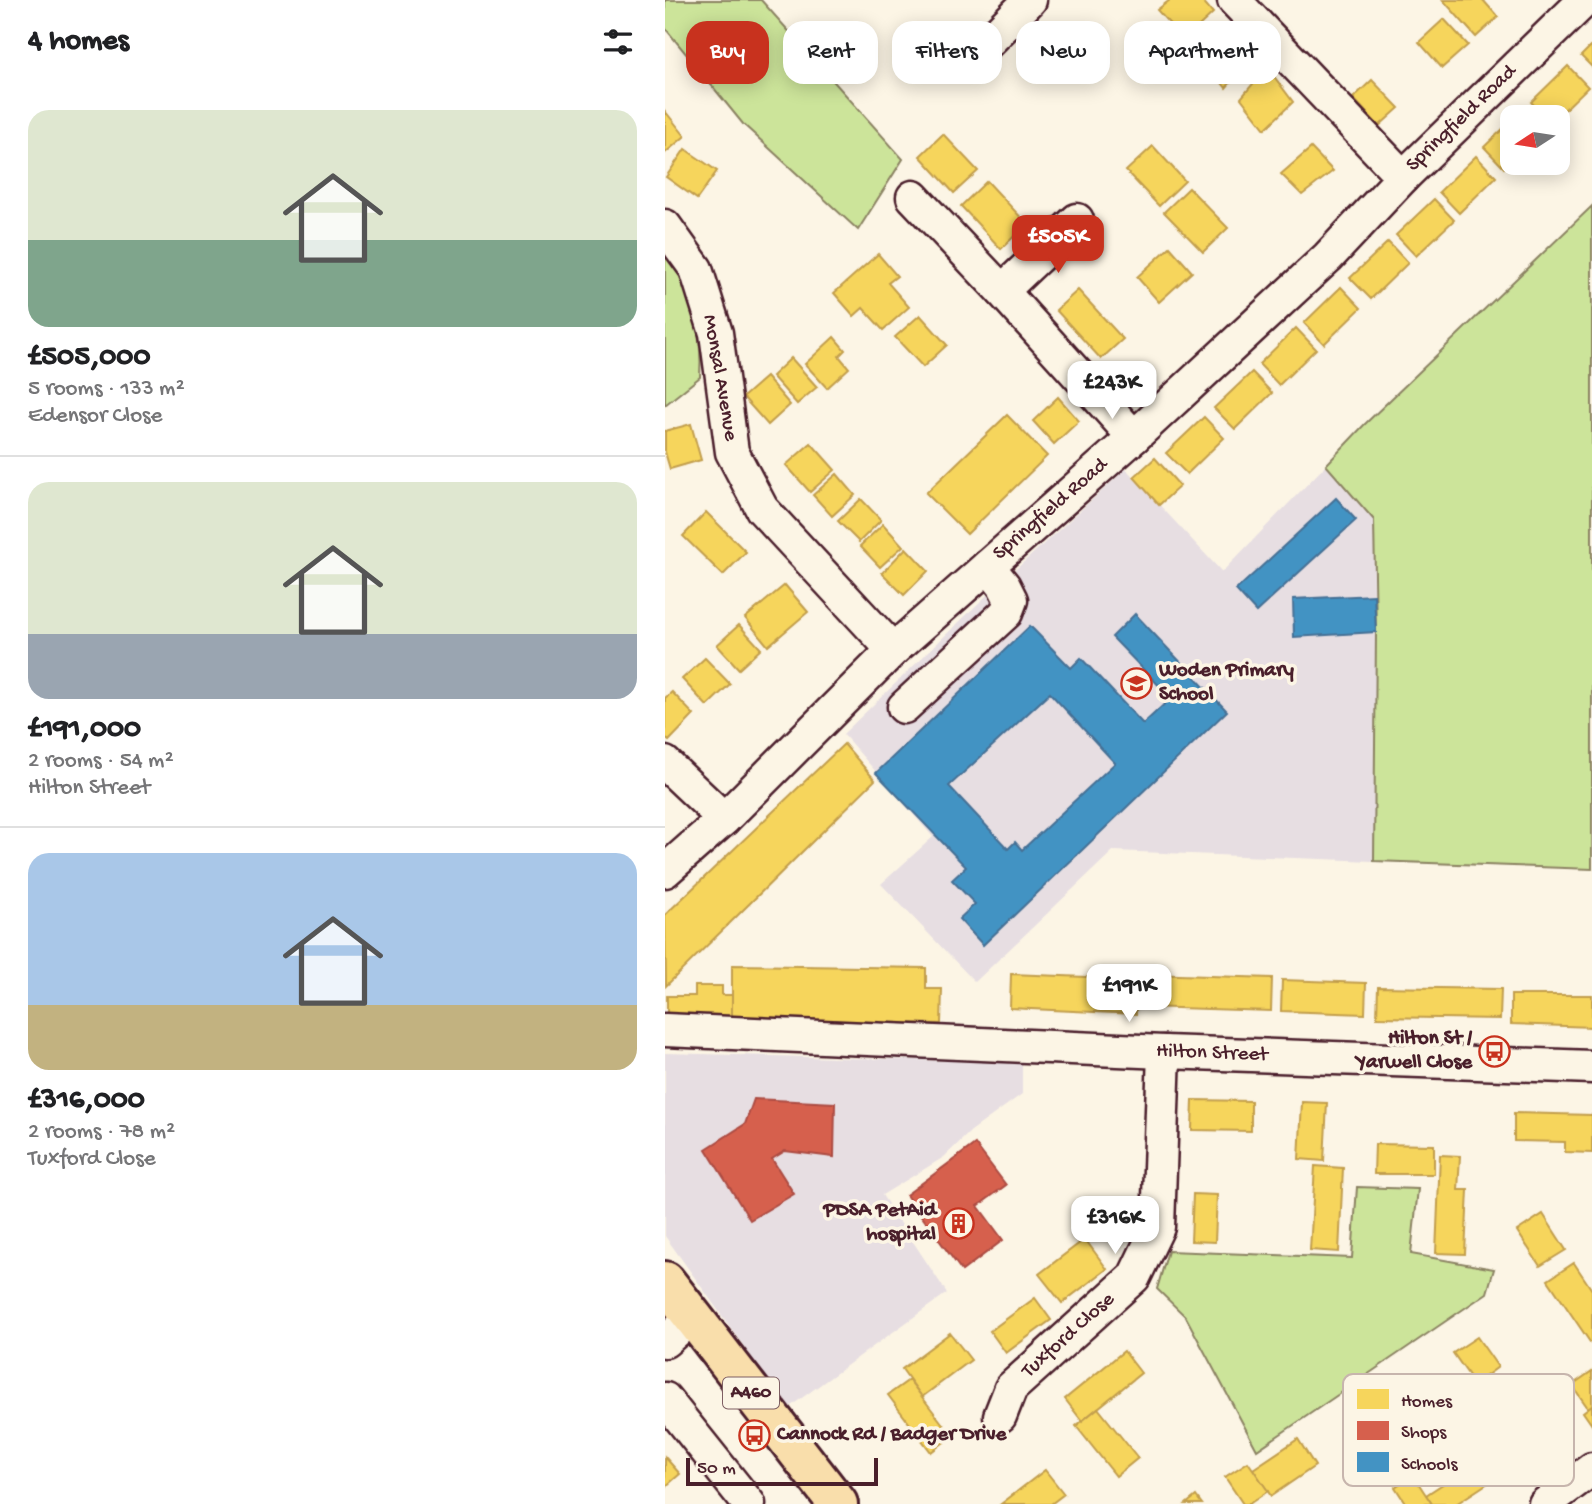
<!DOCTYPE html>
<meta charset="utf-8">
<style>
body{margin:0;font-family:"Gochi Hand",sans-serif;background:#f2f2f2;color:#202124;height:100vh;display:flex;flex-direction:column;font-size:26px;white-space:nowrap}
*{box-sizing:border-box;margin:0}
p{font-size:23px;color:#757577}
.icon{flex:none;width:38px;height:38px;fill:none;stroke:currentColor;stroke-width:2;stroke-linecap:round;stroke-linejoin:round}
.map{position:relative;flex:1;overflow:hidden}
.drawer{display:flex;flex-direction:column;background:#fff;width:665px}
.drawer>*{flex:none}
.hud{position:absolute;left:21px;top:21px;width:665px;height:63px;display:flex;gap:14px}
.needle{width:46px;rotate:258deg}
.fabs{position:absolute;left:835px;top:105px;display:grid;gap:14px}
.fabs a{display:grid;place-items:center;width:70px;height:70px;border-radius:14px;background:#fff;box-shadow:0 4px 18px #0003;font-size:35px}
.scale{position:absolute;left:21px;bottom:18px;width:192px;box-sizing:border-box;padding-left:7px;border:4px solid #4a1f2b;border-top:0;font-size:19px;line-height:24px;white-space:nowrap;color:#4a1f2b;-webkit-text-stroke:5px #fcf5e5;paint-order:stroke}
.price{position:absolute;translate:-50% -60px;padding:0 16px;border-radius:14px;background:#fff;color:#222;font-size:23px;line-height:46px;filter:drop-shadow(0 2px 4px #0008)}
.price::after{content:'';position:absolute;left:50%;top:42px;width:21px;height:16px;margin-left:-10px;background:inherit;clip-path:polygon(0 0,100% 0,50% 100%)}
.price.on{background:#c8321e;color:#fff}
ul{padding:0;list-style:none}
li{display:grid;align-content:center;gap:14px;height:371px;padding:0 28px}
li+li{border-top:2px solid #e0e0e0}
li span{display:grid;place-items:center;height:217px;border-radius:21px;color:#555}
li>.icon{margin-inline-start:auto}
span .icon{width:126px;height:126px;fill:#fffc;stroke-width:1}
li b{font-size:30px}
h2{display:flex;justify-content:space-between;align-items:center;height:84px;padding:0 28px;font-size:30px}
.tag{padding:0 24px;border-radius:21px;background:#fff;box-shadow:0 4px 18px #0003;font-size:24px;line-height:63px}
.tag.on{background:#c8321e;color:#fff}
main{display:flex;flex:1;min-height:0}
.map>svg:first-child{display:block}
.built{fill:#e7dee2}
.green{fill:#cce49a;stroke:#8b8262;stroke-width:2}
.homes{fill:#f6d55c;stroke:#c29e4d;stroke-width:2}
.shops{fill:#d6604d;stroke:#ac4c43;stroke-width:2}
.schools{fill:#4393c3;stroke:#457095;stroke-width:2;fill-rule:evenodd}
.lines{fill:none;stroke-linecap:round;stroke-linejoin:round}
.minor-casing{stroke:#4a1f2b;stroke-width:37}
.highway-casing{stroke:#4a1f2b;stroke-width:44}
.minor{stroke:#fcf5e5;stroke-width:32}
.highway{stroke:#f9deab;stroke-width:38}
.labels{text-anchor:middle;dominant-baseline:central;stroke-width:7;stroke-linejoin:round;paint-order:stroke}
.shield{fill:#fcf5e5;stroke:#7f5f63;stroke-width:2}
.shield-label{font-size:19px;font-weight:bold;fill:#4a1f2b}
.street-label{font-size:21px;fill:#4a1f2b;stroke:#fcf5e5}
.poi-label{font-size:21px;font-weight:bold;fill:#4a1f2b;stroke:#fcf5e5;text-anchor:start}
.key{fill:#fcf5e5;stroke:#c7b5ad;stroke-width:2}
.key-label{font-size:19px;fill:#4a1f2b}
</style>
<main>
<section class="drawer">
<h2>4 homes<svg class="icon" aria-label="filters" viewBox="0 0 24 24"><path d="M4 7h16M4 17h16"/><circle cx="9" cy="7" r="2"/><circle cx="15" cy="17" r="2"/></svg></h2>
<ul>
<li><span style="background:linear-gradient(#dfe7d0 60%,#7fa58c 0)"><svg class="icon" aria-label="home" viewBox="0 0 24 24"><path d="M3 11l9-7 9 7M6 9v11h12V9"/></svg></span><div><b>£505,000</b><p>5 rooms · 133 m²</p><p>Edensor Close</p></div></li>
<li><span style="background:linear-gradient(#dfe7d0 70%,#9aa5b1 0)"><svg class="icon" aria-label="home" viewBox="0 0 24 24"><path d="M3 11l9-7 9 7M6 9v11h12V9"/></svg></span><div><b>£191,000</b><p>2 rooms · 54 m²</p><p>Hilton Street</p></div></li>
<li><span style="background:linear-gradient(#a9c7e8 70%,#c2b280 0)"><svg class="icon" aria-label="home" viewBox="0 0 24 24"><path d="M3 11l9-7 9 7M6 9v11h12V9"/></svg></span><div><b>£316,000</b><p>2 rooms · 78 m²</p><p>Tuxford Close</p></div></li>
</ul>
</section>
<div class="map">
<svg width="927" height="1504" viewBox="0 0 927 1504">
<rect width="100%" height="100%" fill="#fcf5e5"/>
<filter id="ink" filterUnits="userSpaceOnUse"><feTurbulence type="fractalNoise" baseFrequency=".0143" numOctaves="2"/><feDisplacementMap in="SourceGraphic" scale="14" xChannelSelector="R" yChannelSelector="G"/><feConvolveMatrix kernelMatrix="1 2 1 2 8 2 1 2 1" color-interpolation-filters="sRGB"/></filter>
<g filter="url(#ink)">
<!-- built -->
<g class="built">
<polygon points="661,465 709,520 711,632 709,861 448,851 310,982 216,884 268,837 178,734 319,598 461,469 557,572"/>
<polygon points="0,1053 357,1063 357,1094 306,1131 279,1157 217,1195 282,1293 123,1408 0,1236"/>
</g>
<!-- green -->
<g class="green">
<polygon points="0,0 96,0 238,159 193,230 78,124 0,28"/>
<polygon points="927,206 927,869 709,861 711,632 709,520 661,465 699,425"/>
<path d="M3,256L9,258C27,297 38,334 35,377L0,405V259Z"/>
<polygon points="692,1187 753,1189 746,1254 829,1269 822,1293 592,1450 521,1317 492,1289 503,1251 687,1258"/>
</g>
<!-- homes -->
<g class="homes">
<polygon points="505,0 537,0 548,13 519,40 492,10"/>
<polygon points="778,0 818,0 833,17 811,37"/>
<polygon points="779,19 803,45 777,68 754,42"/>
<polygon points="561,26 587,58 561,88 536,56"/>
<polygon points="927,45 927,67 916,56"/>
<polygon points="903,66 923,87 892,117 880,117 866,102"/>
<polygon points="602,67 628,102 600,129 576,98"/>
<polygon points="707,80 734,108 714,126 688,98"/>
<polygon points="0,111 20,136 0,153"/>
<polygon points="847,120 847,160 839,168 819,147"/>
<polygon points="278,134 313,171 289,193 255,156"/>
<polygon points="488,146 520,181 494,206 461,171"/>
<polygon points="646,148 668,171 637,195 616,174"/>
<polygon points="20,149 52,171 32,199 1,177"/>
<polygon points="811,156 831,177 794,213 774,192"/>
<polygon points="322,181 362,224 336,249 296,206"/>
<polygon points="524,188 563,228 538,252 499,212"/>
<polygon points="769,199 789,220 751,256 731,235"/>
<polygon points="723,242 743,263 706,299 685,278"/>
<polygon points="505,247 527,272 494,302 472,277"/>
<polygon points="213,254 232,276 223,283 244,307 218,330 198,308 189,316 169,293"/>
<polygon points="676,287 696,308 659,344 639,323"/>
<polygon points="413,290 458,339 436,359 391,310"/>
<polygon points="255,315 282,345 258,367 230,337"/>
<polygon points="631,328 651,349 614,385 594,364"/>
<polygon points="169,337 180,350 174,356 184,368 162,388 140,364"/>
<polygon points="126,358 152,387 132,404 107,376"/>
<polygon points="587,372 607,393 570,429 549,408"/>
<polygon points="101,377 125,405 103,425 78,397"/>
<polygon points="393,397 414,421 389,444 368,421"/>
<polygon points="342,415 382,456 302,534 261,493"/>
<polygon points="539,417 559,438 522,474 501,453"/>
<polygon points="26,424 36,460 5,469 0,452 0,431"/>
<polygon points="146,443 170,470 145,492 121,465"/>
<polygon points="490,458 515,486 494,505 469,477"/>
<polygon points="172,474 190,495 167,516 148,495"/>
<polygon points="196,499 216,520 194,542 173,521"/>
<polygon points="41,512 81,552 58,575 18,536"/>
<polygon points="218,524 238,546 215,567 195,546"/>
<polygon points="241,548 263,571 239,595 217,573"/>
<polygon points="120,585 143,612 103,646 80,618"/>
<polygon points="74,625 96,649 74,669 52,645"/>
<polygon points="40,658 65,684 42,706 17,679"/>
<polygon points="7,692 29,715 4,741 0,737 0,698"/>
<polygon points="179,744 210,780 1,986 0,915"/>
<polygon points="67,965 261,968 261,989 277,989 276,1024 67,1019"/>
<polygon points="346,974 472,979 471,1014 345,1008"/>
<polygon points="482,974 607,978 606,1011 481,1007"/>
<polygon points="617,980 701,983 700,1014 616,1011"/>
<polygon points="30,986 57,986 57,995 67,995 67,1019 2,1019 2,996 30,996"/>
<polygon points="713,987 836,989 835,1019 712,1017"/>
<polygon points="846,995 927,995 927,1027 846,1024"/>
<polygon points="528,1100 586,1101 586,1131 527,1130"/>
<polygon points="637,1102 662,1103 659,1161 634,1159"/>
<polygon points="849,1113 927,1115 927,1153 900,1152 900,1142 849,1141"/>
<polygon points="710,1144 769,1145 769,1174 709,1174"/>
<polygon points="775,1155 795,1156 793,1190 803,1190 800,1254 771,1253"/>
<polygon points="650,1166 678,1168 674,1252 645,1250"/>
<polygon points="528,1194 552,1195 550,1242 526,1241"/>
<polygon points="878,1214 901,1250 875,1266 852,1231"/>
<polygon points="420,1239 442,1269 397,1303 374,1274"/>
<polygon points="909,1263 927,1290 927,1345 883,1280"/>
<polygon points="370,1298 386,1320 341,1353 325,1331"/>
<polygon points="285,1333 306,1360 257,1397 237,1369"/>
<polygon points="812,1337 833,1367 810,1384 788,1353"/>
<polygon points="459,1351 476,1373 417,1421 400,1399"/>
<polygon points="927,1371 927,1405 923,1408 907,1385"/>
<polygon points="244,1380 287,1436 266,1452 223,1395"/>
<polygon points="927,1405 927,1425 918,1412"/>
<polygon points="433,1408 473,1458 451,1476 411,1426"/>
<polygon points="633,1439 650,1466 606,1496 588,1469"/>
<polygon points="0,1457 15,1474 0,1487"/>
<polygon points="583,1462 603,1491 584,1504 578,1504 560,1477"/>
<polygon points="810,1463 823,1483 791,1504 767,1504 761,1495"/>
<polygon points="380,1470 399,1494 386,1504 336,1504"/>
<polygon points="748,1475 761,1495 767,1504 741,1504 730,1487"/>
<polygon points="531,1496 537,1504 521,1504"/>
</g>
<!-- shops -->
<g class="shops">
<polygon points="89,1099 170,1103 169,1157 120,1151 107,1159 129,1194 85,1220 41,1149 80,1124"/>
<polygon points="310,1144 341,1185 313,1206 338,1240 297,1271 241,1195"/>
</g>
<!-- schools -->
<g class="schools">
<polygon points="671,498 691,520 591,612 571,590"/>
<polygon points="709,595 711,632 629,637 628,599"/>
<path d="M470,614L562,711L318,945L294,919L310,904L287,880L301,867L211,773L365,626L406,668L416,658L478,724L506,698L447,637ZM385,693L450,763L357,850L350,842L343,849L284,786Z"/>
</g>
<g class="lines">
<defs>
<g id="minor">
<polyline points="569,0 738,177"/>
<polyline points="319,46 365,0"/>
<polyline points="248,197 337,291 469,437"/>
<polyline points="0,226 31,269 51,333 67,452 97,509 228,650"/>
<polyline points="337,291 412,220"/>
<polyline points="239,707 341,613 346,600 339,586 323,566"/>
<polyline points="0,763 59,819"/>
<polyline points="0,871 59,819 228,650 469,437 663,257 738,177 920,0"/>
<polyline points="0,1030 499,1052 927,1067"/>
<polyline points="0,1341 27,1317"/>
<polyline points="0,1399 84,1504"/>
<polyline points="335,1416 346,1388 469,1277 493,1227 499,1052"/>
<polyline points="880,1504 927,1469"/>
</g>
<polyline id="highway" points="0,1281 173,1504"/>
</defs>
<!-- minor casing -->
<use href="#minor" class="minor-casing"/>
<!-- highway casing -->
<use href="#highway" class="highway-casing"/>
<!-- minor -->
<use href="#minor" class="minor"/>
<!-- highway -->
<use href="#highway" class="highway"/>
</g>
</g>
<!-- icons -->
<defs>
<symbol id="school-ring" viewBox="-11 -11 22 22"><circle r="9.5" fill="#fcf5e5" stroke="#c8321e" stroke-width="1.5"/><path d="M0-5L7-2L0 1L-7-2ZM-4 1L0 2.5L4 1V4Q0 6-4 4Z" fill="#c8321e"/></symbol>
<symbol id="bus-ring" viewBox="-11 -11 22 22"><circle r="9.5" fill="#fcf5e5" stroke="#c8321e" stroke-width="1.5"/><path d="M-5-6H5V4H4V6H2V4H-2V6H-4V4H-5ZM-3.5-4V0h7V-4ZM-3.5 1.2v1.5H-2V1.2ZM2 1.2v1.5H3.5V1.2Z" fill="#c8321e"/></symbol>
<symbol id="building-ring" viewBox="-11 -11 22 22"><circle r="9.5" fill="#fcf5e5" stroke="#c8321e" stroke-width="1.5"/><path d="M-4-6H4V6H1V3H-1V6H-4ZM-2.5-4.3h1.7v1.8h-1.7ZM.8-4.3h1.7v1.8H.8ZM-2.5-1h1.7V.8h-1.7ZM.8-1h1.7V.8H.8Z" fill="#c8321e"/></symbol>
</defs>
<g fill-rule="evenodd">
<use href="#school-ring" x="454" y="666" width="35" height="35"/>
<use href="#bus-ring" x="812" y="1034" width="35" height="35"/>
<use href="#building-ring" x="276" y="1206" width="35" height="35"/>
<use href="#bus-ring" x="72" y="1418" width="35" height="35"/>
</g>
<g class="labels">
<!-- shield labels -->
<rect class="shield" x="58" y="1377.5" width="56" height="31" rx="5"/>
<g class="shield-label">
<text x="86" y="1393">A460</text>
</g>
<!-- street labels -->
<g class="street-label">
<text transform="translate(797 119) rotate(-44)">Springfield Road</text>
<text transform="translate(54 378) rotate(80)">Monsal Avenue</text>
<text transform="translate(386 510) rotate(-41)">Springfield Road</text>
<text transform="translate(547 1054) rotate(2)">Hilton Street</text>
<text transform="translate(404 1336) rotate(-42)">Tuxford Close</text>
</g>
<!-- poi labels -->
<g class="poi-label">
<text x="494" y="671">Woden Primary<tspan x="494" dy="24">School</tspan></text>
<text x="807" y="1039" text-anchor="end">Hilton St /<tspan x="807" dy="24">Yarwell Close</tspan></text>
<text x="271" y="1211" text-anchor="end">PDSA PetAid<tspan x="271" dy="24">hospital</tspan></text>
<text x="112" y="1435">Cannock Rd / Badger Drive</text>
</g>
</g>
<!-- legend -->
<rect x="678" y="1374" width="231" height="112" rx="10" class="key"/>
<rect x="692" y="1389" width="32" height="20" fill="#f6d55c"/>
<rect x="692" y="1421" width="32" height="19" fill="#d6604d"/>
<rect x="692" y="1452" width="32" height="20" fill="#4393c3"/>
<g class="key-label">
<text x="736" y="1406">Homes</text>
<text x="736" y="1437">Shops</text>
<text x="736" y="1469">Schools</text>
</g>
</svg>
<div class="fabs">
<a><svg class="needle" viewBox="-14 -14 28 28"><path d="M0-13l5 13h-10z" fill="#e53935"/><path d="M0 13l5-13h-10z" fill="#757577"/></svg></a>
</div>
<div class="scale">50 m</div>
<b class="price on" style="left:393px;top:275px">£505K</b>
<b class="price" style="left:447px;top:421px">£243K</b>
<b class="price" style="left:464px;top:1024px">£191K</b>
<b class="price" style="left:450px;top:1256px">£316K</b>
<div class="hud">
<a class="tag on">Buy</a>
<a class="tag">Rent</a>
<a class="tag">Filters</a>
<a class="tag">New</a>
<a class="tag">Apartment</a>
</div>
</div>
</main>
